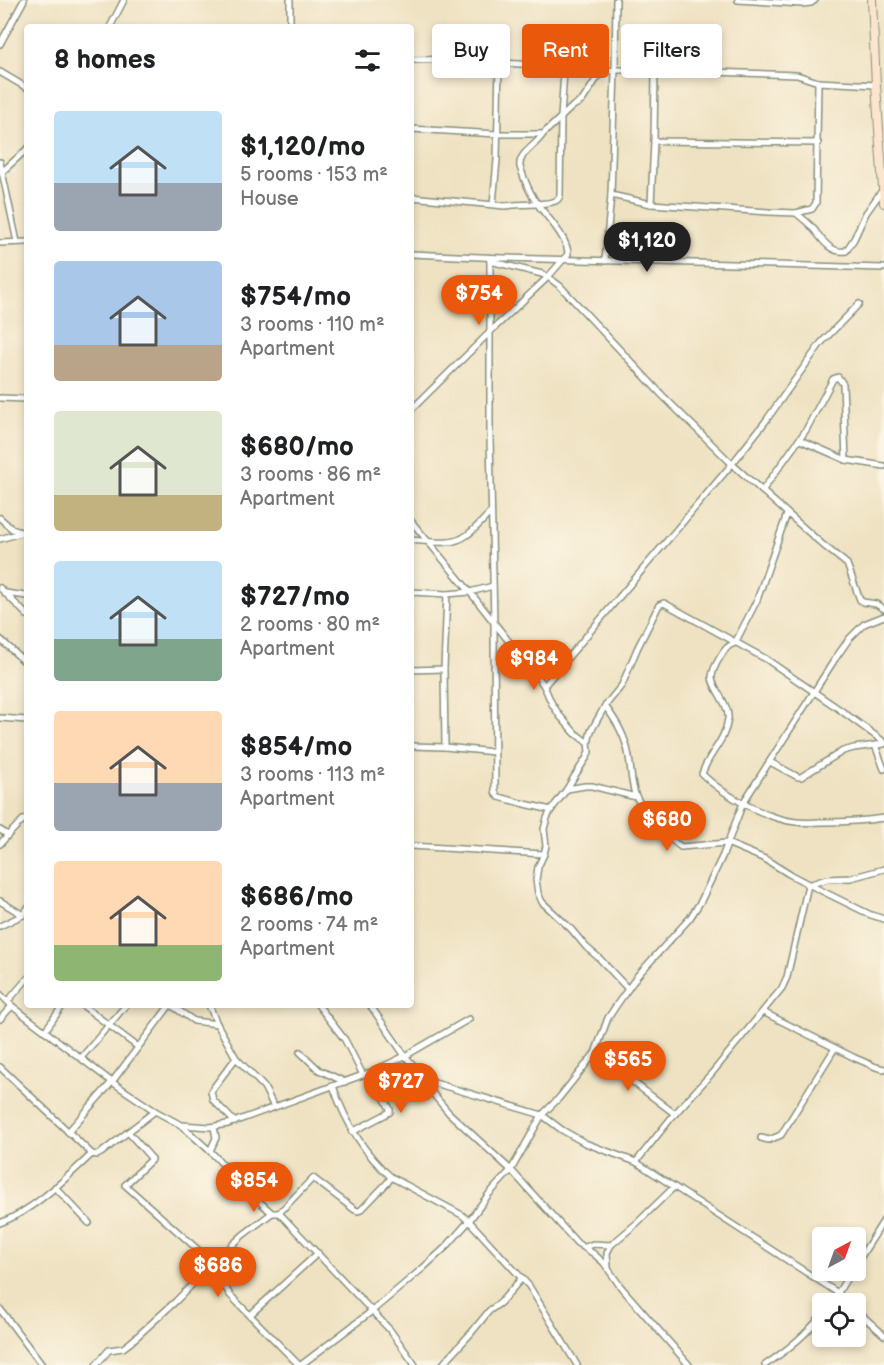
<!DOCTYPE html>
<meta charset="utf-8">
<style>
body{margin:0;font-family:"Balsamiq Sans",sans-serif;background:#f6f6f6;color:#202124;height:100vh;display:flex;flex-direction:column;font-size:22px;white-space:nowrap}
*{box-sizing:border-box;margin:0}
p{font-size:20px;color:#757577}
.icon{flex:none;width:33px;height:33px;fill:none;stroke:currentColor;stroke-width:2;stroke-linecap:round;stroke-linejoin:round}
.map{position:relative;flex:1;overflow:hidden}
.panel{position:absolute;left:24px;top:24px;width:390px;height:984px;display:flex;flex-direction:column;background:#fff;border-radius:6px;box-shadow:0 3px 9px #0003}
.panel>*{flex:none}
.hud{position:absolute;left:432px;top:24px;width:362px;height:54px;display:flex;gap:12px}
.needle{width:39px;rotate:41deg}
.fabs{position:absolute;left:812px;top:1227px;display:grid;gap:12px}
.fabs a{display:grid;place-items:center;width:54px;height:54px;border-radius:6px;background:#fff;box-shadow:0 3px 9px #0003;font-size:30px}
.price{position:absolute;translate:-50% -51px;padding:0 14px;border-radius:21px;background:#ea580c;color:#fff;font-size:20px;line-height:39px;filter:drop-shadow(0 2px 3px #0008)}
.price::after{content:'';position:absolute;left:50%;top:36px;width:18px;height:14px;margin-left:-9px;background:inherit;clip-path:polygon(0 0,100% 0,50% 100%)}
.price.active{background:#222;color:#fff}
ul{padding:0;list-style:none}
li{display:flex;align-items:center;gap:18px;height:150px;padding:0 30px}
li span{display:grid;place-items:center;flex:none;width:168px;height:120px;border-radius:6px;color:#555}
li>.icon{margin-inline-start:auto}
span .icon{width:72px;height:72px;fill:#fffc;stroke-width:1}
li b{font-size:26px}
h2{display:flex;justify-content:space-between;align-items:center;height:72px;padding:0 30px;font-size:26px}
.pill{padding:0 21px;border-radius:6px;background:#fff;box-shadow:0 3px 9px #0003;font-size:21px;line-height:54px}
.pill.active{background:#ea580c;color:#fff}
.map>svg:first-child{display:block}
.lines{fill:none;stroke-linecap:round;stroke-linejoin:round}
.street-casing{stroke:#87907b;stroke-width:8}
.secondary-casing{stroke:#87907b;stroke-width:10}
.street{stroke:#fff;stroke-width:5}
.secondary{stroke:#fce5cf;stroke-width:8}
</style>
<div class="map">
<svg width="884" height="1365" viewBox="0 0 884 1365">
<rect width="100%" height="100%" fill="#fcf5e5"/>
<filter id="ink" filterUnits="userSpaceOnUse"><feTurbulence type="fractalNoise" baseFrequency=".0167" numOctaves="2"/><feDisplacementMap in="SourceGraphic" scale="12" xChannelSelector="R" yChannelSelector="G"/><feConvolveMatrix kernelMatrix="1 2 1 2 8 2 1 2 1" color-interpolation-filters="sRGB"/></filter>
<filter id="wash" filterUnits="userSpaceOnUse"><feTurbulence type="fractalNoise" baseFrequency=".008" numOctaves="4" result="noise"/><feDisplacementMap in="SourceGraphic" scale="24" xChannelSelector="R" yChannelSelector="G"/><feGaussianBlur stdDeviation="1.35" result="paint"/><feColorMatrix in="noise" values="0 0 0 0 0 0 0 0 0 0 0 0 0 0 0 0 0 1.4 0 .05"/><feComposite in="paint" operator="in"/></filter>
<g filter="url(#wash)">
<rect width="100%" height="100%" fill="#efe2c2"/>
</g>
<g filter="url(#ink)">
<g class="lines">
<defs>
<g id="street">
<polyline points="290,0 290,27"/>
<polyline points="738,0 801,4 811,3 815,0"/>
<polyline points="110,27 124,0"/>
<polyline points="0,44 24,0"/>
<polyline points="411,60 465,59 499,63 497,160 493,204"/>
<polyline points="499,63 538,65 564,71 577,72 601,72 615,70 611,195 605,261"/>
<polyline points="655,70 654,141 818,143"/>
<polyline points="0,72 27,88"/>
<polyline points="818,82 876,85"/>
<polyline points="411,129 497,134 543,134 573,106 582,101 601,72"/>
<polyline points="0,162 17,242"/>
<polyline points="2,172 27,149"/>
<polyline points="611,195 651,204 769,212 796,213 812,209 816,203 818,82 797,75 655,70 615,70 616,0"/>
<path d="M411,197L505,206C515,204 552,205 557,200C559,199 559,197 560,196L561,117L564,71"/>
<polyline points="651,204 654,141"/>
<path d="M796,213C801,217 806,221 811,226C821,237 829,254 846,251L854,239L866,213L881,192"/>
<polyline points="0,243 27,242"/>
<polyline points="411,254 503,258 884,268"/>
<polyline points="490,258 490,437 494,623 495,791 496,794 499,797 521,803 551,810"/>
<polyline points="490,261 542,274 548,277 560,286 663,396 732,464 823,545 847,564 860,600 863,602 876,604 884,609"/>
<polyline points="0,398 27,399"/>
<path d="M411,410L490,332L548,277L568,254C568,239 548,218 539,206C531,196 524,179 520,167C518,153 536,146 543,134"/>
<polyline points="800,440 846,460 884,466"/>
<polyline points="762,491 806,430 833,379 838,377 843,384 846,460"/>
<path d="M787,514L757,600L735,643C726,646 724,651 719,659C716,664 713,670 712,676C711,687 730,704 728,719C725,742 708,754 702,774C723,795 767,819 796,822C805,823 815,822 824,822C844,822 864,821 884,818"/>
<polyline points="0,518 12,529 21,532"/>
<polyline points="411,521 470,592 518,653 532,668 544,686 552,704 560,716 575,733 588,743"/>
<polyline points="0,539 27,531"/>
<path d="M411,540C428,541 452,547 467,535C476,529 483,520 491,512"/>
<polyline points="0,588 27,615"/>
<polyline points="411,592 447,594 470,592 493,586"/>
<polyline points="5,593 27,596"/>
<polyline points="0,639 27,664"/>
<polyline points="444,669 445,747"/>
<polyline points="411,670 444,669 447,594"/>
<polyline points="544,686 732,464 765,422 821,343 859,304"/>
<path d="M605,706C617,722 626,737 629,757C631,769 631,782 635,794C641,808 668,839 681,847L727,843L765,859L789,874L816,888L871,915L884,919"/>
<polyline points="0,718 27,720"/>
<polyline points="875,745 884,769"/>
<polyline points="411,746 445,747 494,752"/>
<polyline points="770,762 798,777 801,777 843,751 854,748 884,744"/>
<polyline points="567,789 574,777 587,757 589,752 588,743 591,731 605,706 622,685 637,649 659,605 664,603 766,659 839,709 884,742"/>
<polyline points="0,830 8,835 0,844"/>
<polyline points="8,835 23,820 27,819"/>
<polyline points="411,846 544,854"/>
<polyline points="808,885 827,879 851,878 884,869"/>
<polyline points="0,901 23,915"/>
<polyline points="0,926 23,915 27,909"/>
<polyline points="628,989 599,958 586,947 571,929 542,902 538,893 536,880 538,867 544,854 546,846 544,829 547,818 551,810 567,789 585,786 592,786 636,797"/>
<polyline points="0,994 12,1006 112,1082 155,1111 181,1125 210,1151 251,1194 272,1213 279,1213 390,1330 415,1365"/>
<polyline points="8,1001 27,979"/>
<polyline points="82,1005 138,1047"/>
<polyline points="171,1005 194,1021 217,1024"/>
<polyline points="209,1005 217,1024 236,1058 264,1087 274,1107"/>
<polyline points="318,1005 345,1040 363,1075"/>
<polyline points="370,1005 405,1056 428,1081 433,1094 449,1113 511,1170 577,1243 594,1254 604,1263 620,1286 689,1365"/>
<polyline points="763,1012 855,1058 876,1067 884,1069"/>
<polyline points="0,1019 12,1006"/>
<polyline points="45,1031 63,1005"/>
<polyline points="300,1052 319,1070 345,1082"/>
<polyline points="595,1053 675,1114"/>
<polyline points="81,1058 126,1005"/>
<polyline points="0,1067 92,1154 97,1155 101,1153 155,1111"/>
<polyline points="428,1081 542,1115 562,1130 585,1143 636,1162 838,1293 849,1304"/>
<path d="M333,1086C345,1121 362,1152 391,1177L462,1215L469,1221L529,1286L577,1365"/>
<polyline points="235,1122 213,1100 211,1091 236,1058"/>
<polyline points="182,1125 210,1127 228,1124 371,1072 405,1056 469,1019"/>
<polyline points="68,1132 112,1082 170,1005"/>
<polyline points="128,1132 152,1159 125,1185 213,1263 215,1270 230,1295 299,1365"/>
<polyline points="352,1132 390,1112 390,1109 371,1072"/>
<polyline points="761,1138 769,1140 781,1135 835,1048"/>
<polyline points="210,1151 216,1138 214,1127"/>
<polyline points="636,1162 672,1117 712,1073 782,988 787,977 808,885"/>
<polyline points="55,1187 89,1223"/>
<polyline points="279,1213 313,1178 355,1210 358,1211 361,1210 388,1182 391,1177"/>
<path d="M0,1223C34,1210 65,1179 92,1154"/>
<polyline points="585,1247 593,1244 611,1245"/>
<polyline points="855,1266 884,1220"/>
<polyline points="608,1267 607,1253 611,1245 637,1223 674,1187"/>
<polyline points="831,1304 852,1270"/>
<polyline points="0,1309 42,1365"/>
<polyline points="855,1309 884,1335"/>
<polyline points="250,1315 318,1253"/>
<polyline points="96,1365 109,1350 123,1348 131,1342 176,1301 213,1263 243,1235 272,1213"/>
<polyline points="301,1365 372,1311 423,1268 447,1246 469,1221 489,1194 511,1170 542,1115 559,1098 595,1053 608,1018 618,1003 638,975 690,918 701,901 723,855 743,803 835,659 849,639 864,624 884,616"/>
<polyline points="442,1365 472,1332 489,1311 500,1303 522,1278"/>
<path d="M765,1365C786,1351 806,1335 822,1315"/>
</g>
<polyline id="secondary" points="872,0 876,85 884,203"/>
</defs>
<!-- street casing -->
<use href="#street" class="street-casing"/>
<!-- secondary casing -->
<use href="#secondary" class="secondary-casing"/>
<!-- street -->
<use href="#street" class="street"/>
<!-- secondary -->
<use href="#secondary" class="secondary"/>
</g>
</g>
</svg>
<div class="fabs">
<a><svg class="needle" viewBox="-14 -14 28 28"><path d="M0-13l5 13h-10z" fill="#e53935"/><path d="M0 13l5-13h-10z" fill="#757577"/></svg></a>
<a><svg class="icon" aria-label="locate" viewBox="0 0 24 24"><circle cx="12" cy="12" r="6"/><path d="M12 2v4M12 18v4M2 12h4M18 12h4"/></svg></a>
</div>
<b class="price active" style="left:647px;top:273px">$1,120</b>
<b class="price" style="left:479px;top:326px">$754</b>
<b class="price" style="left:534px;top:691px">$984</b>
<b class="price" style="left:667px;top:852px">$680</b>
<b class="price" style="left:628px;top:1092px">$565</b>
<b class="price" style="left:401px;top:1114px">$727</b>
<b class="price" style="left:254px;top:1213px">$854</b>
<b class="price" style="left:218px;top:1298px">$686</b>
<div class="hud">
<a class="pill">Buy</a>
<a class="pill active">Rent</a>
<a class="pill">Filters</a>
</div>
<section class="panel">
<h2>8 homes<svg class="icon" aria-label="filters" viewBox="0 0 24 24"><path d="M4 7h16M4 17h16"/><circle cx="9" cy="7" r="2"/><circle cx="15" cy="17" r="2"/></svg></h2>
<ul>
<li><span style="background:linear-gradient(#bfe0f5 60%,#9aa5b1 0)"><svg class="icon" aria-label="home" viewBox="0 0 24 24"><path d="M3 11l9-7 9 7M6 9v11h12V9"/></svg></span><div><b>$1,120/mo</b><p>5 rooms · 153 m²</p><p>House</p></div></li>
<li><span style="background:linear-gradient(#a9c7e8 70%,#b9a48a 0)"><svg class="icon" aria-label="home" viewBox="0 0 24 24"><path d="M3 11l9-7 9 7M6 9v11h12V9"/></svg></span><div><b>$754/mo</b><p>3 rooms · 110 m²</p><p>Apartment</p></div></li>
<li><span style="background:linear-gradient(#dfe7d0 70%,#c2b280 0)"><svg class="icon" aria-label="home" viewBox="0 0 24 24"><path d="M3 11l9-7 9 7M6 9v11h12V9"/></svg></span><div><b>$680/mo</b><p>3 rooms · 86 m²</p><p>Apartment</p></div></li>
<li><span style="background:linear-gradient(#bfe0f5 65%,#7fa58c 0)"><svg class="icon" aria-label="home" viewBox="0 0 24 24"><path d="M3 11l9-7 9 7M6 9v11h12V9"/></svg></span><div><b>$727/mo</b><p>2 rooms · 80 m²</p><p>Apartment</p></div></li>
<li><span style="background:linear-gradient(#ffd9b3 60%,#9aa5b1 0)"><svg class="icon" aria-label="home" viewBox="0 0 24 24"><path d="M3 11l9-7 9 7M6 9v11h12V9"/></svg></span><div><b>$854/mo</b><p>3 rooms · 113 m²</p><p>Apartment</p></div></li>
<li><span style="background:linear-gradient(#ffd9b3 70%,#8fb573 0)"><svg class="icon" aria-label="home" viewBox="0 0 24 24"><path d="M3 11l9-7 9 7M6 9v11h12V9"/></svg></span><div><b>$686/mo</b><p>2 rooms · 74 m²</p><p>Apartment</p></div></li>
</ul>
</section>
</div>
